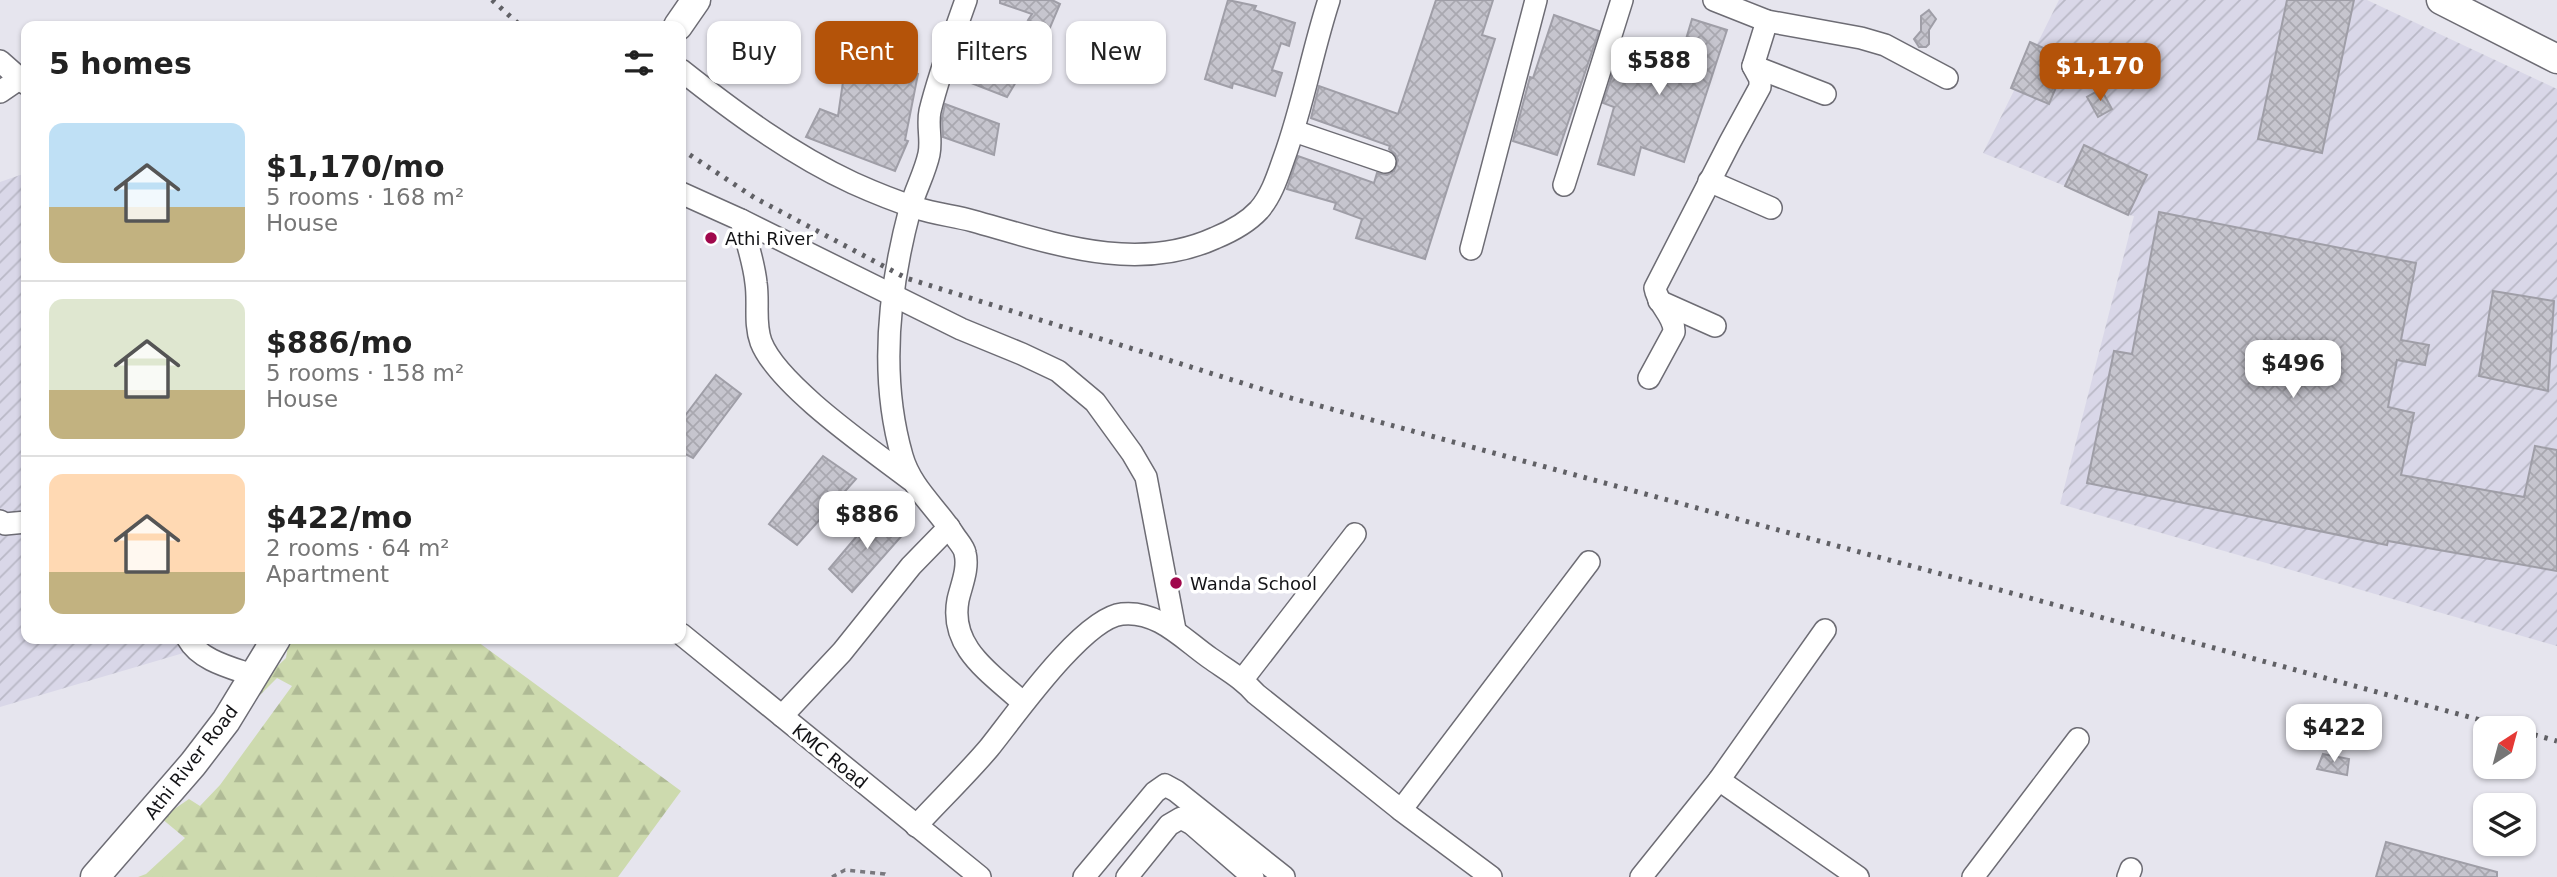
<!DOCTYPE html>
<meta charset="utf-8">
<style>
body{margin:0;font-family:"DejaVu Sans",sans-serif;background:#f6f6f6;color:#222;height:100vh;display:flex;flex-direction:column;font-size:26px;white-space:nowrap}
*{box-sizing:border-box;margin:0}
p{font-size:23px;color:#767676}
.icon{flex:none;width:38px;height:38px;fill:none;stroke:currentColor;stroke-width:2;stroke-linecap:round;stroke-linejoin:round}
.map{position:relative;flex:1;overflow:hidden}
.side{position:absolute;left:21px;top:21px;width:665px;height:623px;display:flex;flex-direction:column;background:#fff;border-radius:14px;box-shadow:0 2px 5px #0004}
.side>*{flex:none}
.top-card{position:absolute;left:707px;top:21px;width:665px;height:63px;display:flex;gap:14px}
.needle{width:46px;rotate:36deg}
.tools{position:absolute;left:2473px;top:716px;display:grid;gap:14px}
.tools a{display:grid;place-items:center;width:63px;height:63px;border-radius:14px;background:#fff;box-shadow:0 2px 5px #0004;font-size:35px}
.price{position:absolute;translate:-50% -60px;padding:0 16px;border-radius:14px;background:#fff;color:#222;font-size:23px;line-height:46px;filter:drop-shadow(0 2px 4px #0008)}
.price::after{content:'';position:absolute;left:50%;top:42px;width:21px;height:16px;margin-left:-10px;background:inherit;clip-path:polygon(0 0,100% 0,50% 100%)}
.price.on{background:#b45309;color:#fff}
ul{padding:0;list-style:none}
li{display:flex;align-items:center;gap:21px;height:175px;padding:0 28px}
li+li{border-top:2px solid #e0e0e0}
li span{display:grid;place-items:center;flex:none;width:196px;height:140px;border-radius:14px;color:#555}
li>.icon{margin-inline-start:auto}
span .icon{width:84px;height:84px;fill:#fffc;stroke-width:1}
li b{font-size:30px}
h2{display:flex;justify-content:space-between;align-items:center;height:84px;padding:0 28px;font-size:30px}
.chip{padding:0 24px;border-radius:14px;background:#fff;box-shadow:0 2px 5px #0004;font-size:24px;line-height:63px}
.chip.on{background:#b45309;color:#fff}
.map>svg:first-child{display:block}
.industrial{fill:url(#industrial-furrows)}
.forest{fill:url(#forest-firs)}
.building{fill:url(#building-cross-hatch);stroke:#9f9ea7;stroke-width:2}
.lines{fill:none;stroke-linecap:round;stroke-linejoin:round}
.minor-casing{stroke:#6d6c74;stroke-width:24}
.major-casing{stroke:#6d6c74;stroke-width:31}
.path{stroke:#79787e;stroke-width:3.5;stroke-dasharray:5 5;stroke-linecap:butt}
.minor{stroke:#fff;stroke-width:21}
.major{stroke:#fff;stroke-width:28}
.rail{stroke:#606065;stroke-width:5;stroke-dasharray:3.5 7;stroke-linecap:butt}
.poi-dot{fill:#a0084c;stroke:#fff;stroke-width:2.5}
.labels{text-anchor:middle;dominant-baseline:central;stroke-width:7;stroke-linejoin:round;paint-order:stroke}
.poi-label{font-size:18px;fill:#131316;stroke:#fff;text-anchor:start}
.street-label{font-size:18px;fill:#131316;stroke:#fff}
</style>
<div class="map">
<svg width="2557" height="877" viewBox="0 0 2557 877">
<defs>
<pattern id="industrial-furrows" width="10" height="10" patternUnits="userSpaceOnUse" patternTransform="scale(1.75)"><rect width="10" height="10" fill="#d9d7e8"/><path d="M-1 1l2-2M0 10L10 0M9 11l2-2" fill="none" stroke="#b9b8c6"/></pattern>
<pattern id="forest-firs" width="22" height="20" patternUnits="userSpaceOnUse" patternTransform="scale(1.75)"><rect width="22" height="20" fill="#cddaae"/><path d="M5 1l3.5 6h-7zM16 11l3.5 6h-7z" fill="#afba95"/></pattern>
<pattern id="building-cross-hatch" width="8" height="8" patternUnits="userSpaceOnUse" patternTransform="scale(1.75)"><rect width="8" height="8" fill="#c6c5ce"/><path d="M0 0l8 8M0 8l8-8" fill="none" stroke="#a9a8b0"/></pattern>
</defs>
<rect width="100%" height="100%" fill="#e6e5ee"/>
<!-- industrial -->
<g class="industrial">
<polygon points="2059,0 2367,0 2557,89 2557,646 2060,504 2134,216 2128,215 2065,186 1983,153"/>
<polygon points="26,173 26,639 231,639 0,707 0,182"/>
</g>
<!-- forest -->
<polygon class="forest" points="289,639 474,639 681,791 618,877 138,877 146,874 185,838 161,818 189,799 200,806 220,785 292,686 277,678 249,706 262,681 286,658"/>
<!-- building -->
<g class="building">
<polygon points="1000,0 1052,0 1060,4 1049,30 1028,20 1032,14 1000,3"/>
<polygon points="1228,0 1256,6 1254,10 1295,23 1289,46 1281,43 1272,70 1282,73 1275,96 1233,83 1232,88 1205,79"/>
<polygon points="1436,0 1493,0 1482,35 1495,39 1425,259 1356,238 1362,219 1334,209 1336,203 1287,189 1298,156 1374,183 1377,173 1387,175 1394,171 1398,160 1395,154 1389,149 1390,146 1311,118 1319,86 1398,114"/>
<polygon points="2287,0 2354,0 2322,153 2258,139"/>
<polygon points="1929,10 1936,19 1929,30 1929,44 1926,47 1919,47 1914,39 1921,31 1921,16"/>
<polygon points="1554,15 1599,31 1557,155 1513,141 1530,77 1533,78"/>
<polygon points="1692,19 1727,30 1684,162 1641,147 1634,175 1598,164 1614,107 1603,103 1624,39 1681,56"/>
<polygon points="2030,42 2068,59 2049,104 2011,88"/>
<polygon points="963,47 1025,67 1007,97 953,76"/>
<polygon points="852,50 918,74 905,140 908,141 895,171 806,137 820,109 838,116 844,75"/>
<polygon points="2101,89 2112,109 2098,117 2087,97"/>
<polygon points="945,104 999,124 994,155 943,137 942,118"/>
<polygon points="2084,145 2147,175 2128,215 2065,186"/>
<polygon points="2159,212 2416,263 2401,340 2429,345 2425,365 2397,360 2388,407 2414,413 2401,475 2524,497 2535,446 2557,450 2557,571 2388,541 2387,545 2087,483 2114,351 2132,354"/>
<polygon points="2493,291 2554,301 2548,391 2479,376"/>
<polygon points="716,375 741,394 693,458 681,452 681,421"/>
<polygon points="823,456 856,479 797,545 769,524"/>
<polygon points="878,511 906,531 852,592 829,569"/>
<polygon points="2323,754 2349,759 2347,775 2317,769"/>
<polygon points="2386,842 2497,872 2497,877 2376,877"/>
</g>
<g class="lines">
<defs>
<g id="minor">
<path d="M966,0C953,37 939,74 930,111C927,125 932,140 929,154C925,173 915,190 910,209C889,288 879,376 902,456C911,488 937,508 954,535C957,540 964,547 965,553C969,569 961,586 958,600C949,648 991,673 1022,702"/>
<polyline points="1714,0 1767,21 1861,38 1885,45 1947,78"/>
<polyline points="0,61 26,84"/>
<polyline points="1753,66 1825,94"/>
<path d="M681,70C734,112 791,154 853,183C873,192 895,201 917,208C935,214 955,216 973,221C1052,243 1136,274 1215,238C1232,231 1247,223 1259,210C1272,195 1278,175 1284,158C1303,106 1312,52 1329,0"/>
<polyline points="0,92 19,79"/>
<polyline points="1294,131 1385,162"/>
<polyline points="1709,181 1771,208"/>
<polyline points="1564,185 1622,0"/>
<polyline points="681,193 741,220 961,329 1022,354 1058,371 1095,402 1132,453 1146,477 1175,630"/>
<path d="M741,220C746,240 754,262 756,283C759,303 754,323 761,342C778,386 872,450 911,480"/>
<polyline points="1471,249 1536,0"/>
<polyline points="1659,301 1715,326"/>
<path d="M1649,378L1674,332C1675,316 1658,306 1655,288L1730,142L1760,87V79L1753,66L1767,21"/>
<polyline points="0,521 5,524 26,522"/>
<polyline points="681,634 980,877"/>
<path d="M188,639C200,661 233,668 255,676"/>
<polyline points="1243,679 1355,534"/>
<polyline points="782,716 842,652 911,566 949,527"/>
<polyline points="1719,780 1858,877"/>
<polyline points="1401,810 1589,562"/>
<path d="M916,826C940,800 966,775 989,748C1014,717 1083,618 1122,614C1158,610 1184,640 1210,658C1227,670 1242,678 1256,694L1401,810L1491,877"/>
<polyline points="1084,877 1155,792 1165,785 1176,791 1284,877"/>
<polyline points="1127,877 1169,825 1181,818 1192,824 1253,877"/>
<polyline points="1641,877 1719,780 1825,630"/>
<polyline points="1973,877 2078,739"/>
<polyline points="2128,877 2131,869"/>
</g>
<g id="major">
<polyline points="2441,0 2557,59"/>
<polyline points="678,26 696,0"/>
<polyline points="95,877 193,764 226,721 276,639"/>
</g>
</defs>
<!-- minor casing -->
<use href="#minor" class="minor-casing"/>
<!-- major casing -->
<use href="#major" class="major-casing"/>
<!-- path -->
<polyline class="path" points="832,877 845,870 885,874 888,877"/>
<!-- minor -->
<use href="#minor" class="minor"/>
<!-- major -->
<use href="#major" class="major"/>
<!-- rail -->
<g class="rail">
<polyline points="492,0 521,26"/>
<polyline points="681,149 755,198 906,278 1287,397 2510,728"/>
<polyline points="2524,732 2557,741"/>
</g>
</g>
<!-- markers -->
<g class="poi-dot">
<circle cx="711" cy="238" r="7"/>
<circle cx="1176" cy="583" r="7"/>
</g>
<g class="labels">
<!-- poi labels -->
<g class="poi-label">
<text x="725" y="238">Athi River</text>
<text x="1190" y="583">Wanda School</text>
</g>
<!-- street labels -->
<g class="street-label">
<text transform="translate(830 756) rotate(39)">KMC Road</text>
<text transform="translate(191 762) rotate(-52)">Athi River Road</text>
</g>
</g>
</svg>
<div class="tools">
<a><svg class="needle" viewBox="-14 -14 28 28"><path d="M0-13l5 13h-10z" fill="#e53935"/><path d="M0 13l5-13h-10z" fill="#767676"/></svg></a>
<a><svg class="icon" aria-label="layers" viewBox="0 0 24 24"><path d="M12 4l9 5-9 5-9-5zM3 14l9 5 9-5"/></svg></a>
</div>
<b class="price" style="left:1659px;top:97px">$588</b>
<b class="price on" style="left:2100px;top:103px">$1,170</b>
<b class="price" style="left:2293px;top:400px">$496</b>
<b class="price" style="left:867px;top:551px">$886</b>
<b class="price" style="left:2334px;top:764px">$422</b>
<div class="top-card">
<a class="chip">Buy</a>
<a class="chip on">Rent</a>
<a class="chip">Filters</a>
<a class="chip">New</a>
</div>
<section class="side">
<h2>5 homes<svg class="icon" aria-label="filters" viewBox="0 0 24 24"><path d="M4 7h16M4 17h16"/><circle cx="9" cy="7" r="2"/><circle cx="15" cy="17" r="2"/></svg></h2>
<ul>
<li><span style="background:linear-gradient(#bfe0f5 60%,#c2b280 0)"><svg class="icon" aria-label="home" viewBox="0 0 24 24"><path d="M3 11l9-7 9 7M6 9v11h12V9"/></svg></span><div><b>$1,170/mo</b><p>5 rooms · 168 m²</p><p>House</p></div></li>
<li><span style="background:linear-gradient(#dfe7d0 65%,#c2b280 0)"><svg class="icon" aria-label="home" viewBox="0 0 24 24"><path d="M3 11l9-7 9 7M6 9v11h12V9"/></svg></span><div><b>$886/mo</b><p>5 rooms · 158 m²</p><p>House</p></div></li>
<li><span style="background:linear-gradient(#ffd9b3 70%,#c2b280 0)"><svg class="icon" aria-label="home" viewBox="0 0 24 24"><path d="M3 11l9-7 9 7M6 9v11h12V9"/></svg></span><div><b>$422/mo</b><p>2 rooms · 64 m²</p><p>Apartment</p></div></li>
</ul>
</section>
</div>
